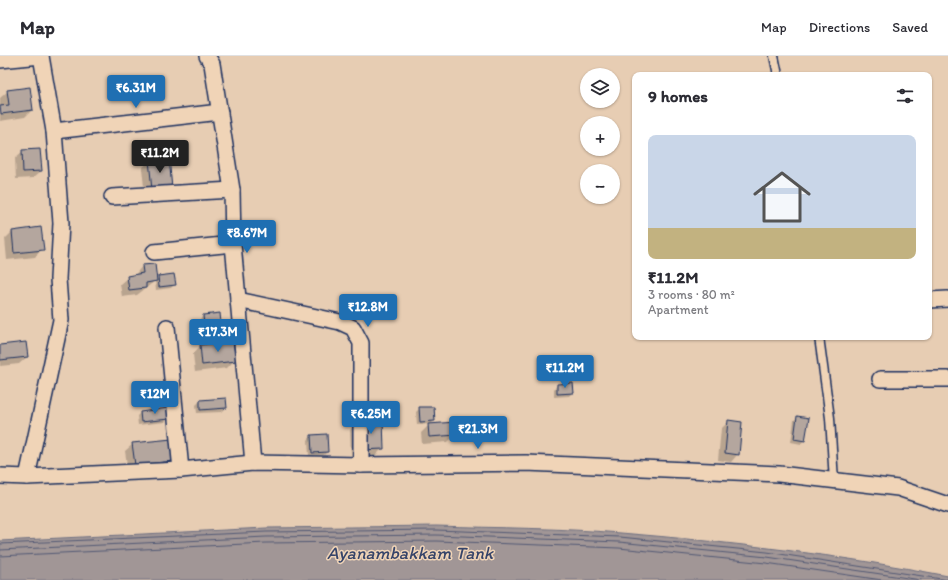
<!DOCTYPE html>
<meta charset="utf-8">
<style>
body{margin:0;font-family:Itim,sans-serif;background:#f7f7f7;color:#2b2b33;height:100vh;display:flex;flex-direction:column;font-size:15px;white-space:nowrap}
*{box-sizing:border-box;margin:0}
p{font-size:13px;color:#7c7c81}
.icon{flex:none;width:22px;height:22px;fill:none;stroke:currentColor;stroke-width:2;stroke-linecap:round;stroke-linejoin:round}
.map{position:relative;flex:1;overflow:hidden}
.details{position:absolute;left:632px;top:16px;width:300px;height:268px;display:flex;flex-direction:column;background:#fff;border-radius:8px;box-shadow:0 1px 3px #0004}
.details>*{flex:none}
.fabs{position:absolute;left:580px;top:12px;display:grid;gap:8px}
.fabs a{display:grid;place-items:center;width:40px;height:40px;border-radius:50%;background:#fff;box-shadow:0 1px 3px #0004;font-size:20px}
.price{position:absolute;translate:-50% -34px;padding:0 9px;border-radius:4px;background:#1f6fb2;color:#fff;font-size:13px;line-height:26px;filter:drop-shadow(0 1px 2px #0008)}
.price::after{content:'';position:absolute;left:50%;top:24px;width:12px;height:9px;margin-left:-6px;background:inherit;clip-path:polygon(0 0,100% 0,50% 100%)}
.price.active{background:#222;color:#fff}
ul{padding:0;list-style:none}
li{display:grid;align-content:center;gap:8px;height:212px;padding:0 16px}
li+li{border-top:1px solid #e1e1e2}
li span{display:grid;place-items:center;height:124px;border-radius:8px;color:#555}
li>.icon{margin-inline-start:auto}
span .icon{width:72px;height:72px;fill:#fffc;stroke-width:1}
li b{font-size:17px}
h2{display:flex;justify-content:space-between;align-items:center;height:48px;padding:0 16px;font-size:17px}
header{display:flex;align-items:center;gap:24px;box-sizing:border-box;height:56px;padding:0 20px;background:#fff;border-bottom:1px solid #e1e1e2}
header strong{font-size:19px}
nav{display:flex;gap:22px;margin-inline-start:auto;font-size:14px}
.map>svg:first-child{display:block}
.water{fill:#a19696;stroke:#6b6d80}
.shadow{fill:#0003}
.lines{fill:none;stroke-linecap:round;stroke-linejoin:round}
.shore{stroke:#515874;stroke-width:1}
.building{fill:#b4a69e;stroke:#1b2f5e}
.service-casing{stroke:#1b2f5e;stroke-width:11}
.minor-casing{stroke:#1b2f5e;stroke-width:18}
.service{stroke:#f0d4b7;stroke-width:8}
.minor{stroke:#f0d4b7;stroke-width:15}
.labels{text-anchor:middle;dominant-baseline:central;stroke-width:3;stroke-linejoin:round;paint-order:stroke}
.water-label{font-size:18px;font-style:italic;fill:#364469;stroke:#f0d4b7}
</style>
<header>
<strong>Map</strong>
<nav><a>Map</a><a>Directions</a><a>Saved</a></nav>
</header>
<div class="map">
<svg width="948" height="524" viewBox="0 0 948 524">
<rect width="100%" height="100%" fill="#e7cdb3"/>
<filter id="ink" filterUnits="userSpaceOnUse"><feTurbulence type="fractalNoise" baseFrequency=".025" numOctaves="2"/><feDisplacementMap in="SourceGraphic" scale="8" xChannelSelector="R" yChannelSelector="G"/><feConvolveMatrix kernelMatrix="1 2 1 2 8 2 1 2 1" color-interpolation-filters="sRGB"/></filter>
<g filter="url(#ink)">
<!-- water -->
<path class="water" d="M436,470C498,472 560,472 621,477C730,486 840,499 948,520V524H0V485L266,472Z"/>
<!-- shadow -->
<g class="shadow">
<polygon points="8,35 32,54 25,61 0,65 0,42"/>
<polygon points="23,95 41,115 33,122 16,123 15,102"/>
<polygon points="150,105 171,131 145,141 142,112"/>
<polygon points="40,172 42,193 35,201 7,204 5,183 12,176"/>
<polygon points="142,210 156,224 159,221 175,228 171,232 156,234 155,225 137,239 122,241 120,228 128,221 135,219"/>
<polygon points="219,258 220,267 217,271 201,272 200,263 204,259"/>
<polygon points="232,286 235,304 227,312 195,316 193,298 200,290"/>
<polygon points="0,290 27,301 19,308 0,310"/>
<polygon points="557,329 573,336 569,340 554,341 554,333"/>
<polygon points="200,345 226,352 222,356 197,357 196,349"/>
<polygon points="420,352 434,365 430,369 456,378 448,386 422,388 421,377 430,368 417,369 416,356"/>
<polygon points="140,357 168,362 165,366 138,369 137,360"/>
<polygon points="798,361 804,384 801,388 791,386 794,364"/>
<polygon points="729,365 738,398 731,406 718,404 721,373"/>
<polygon points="358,366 383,392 375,400 351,401 350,374"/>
<polygon points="311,380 327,396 324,399 309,400 308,384"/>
<polygon points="133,388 173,405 165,412 128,416 125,395"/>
</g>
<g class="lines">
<!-- shore -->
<g class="shore">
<polyline points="0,488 266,476 436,474 620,481 767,496 948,524"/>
<polyline points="0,494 266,481 436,479 619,486 767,501 921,524"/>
<polyline points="0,500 266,487 436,485 619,492 766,507 882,524"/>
</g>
</g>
<!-- building -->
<g class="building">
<polygon points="30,31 33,54 1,58 0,50 9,49 7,34"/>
<polygon points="40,93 42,115 23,116 22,94"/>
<polygon points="169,102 172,132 152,134 149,104"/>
<polygon points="41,171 44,194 14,197 12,175"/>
<polygon points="155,208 157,225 146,227 146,232 129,234 127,220 143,217 142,209"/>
<polygon points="174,218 176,229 159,231 158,220"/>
<polygon points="220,257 221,267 204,269 203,259"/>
<polygon points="233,285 236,305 202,309 200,289"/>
<polygon points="26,286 28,301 0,304 0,289"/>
<polygon points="573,327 574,337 557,338 557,328"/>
<polygon points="226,342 227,352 200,354 200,344"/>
<polygon points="419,351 434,351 435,365 420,366"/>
<polygon points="168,352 169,363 141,366 140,356"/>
<polygon points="797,360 809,362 805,385 794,383"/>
<polygon points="383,364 384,393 359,394 357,365"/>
<polygon points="728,364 742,366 739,399 725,397"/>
<polygon points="456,366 457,379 429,381 428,368"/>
<polygon points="327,378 328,396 312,397 311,379"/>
<polygon points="172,383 174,405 135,409 132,387"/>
</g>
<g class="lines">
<defs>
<g id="service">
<polyline points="774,0 778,19"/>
<polyline points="819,281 830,362 834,425"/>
</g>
<g id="minor">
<polyline points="207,0 212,8 232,134 233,188 253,407"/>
<polyline points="0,4 41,0"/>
<polyline points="54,75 220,56"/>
<polyline points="112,141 232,134"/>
<polyline points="154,196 233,188"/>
<polyline points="238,244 340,266 353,272 361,287 361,409"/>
<polyline points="929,244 948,243"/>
<polyline points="167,271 181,414"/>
<polyline points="880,323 948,323"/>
<polyline points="0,420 27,421 181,414 253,407 361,409 526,407 779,418 898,432 948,449"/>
<polyline points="27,421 61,264 58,223 61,167 54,75 41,0"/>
</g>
</defs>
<!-- service casing -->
<use href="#service" class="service-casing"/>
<!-- minor casing -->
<use href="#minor" class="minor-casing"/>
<!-- service -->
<use href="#service" class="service"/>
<!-- minor -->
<use href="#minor" class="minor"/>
</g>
</g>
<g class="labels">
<!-- water labels -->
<g class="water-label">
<text x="410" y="497">Ayanambakkam Tank</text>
</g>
</g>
</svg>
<div class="fabs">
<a><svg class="icon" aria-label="layers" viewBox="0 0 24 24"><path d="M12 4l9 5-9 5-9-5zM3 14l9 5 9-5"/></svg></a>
<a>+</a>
<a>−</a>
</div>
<b class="price" style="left:136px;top:53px">₹6.31M</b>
<b class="price active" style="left:160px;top:118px">₹11.2M</b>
<b class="price" style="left:247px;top:198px">₹8.67M</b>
<b class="price" style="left:368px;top:272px">₹12.8M</b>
<b class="price" style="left:218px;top:297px">₹17.3M</b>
<b class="price" style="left:565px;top:333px">₹11.2M</b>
<b class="price" style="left:155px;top:359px">₹12M</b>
<b class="price" style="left:371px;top:379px">₹6.25M</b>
<b class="price" style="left:478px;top:394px">₹21.3M</b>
<section class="details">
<h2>9 homes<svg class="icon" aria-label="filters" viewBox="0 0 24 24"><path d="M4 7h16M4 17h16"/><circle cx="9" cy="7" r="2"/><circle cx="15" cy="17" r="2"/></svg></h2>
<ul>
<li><span style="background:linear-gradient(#c9d6e8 75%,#c2b280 0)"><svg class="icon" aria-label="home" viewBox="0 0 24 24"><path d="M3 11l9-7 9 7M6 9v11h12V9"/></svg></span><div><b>₹11.2M</b><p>3 rooms · 80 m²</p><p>Apartment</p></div></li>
</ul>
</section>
</div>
